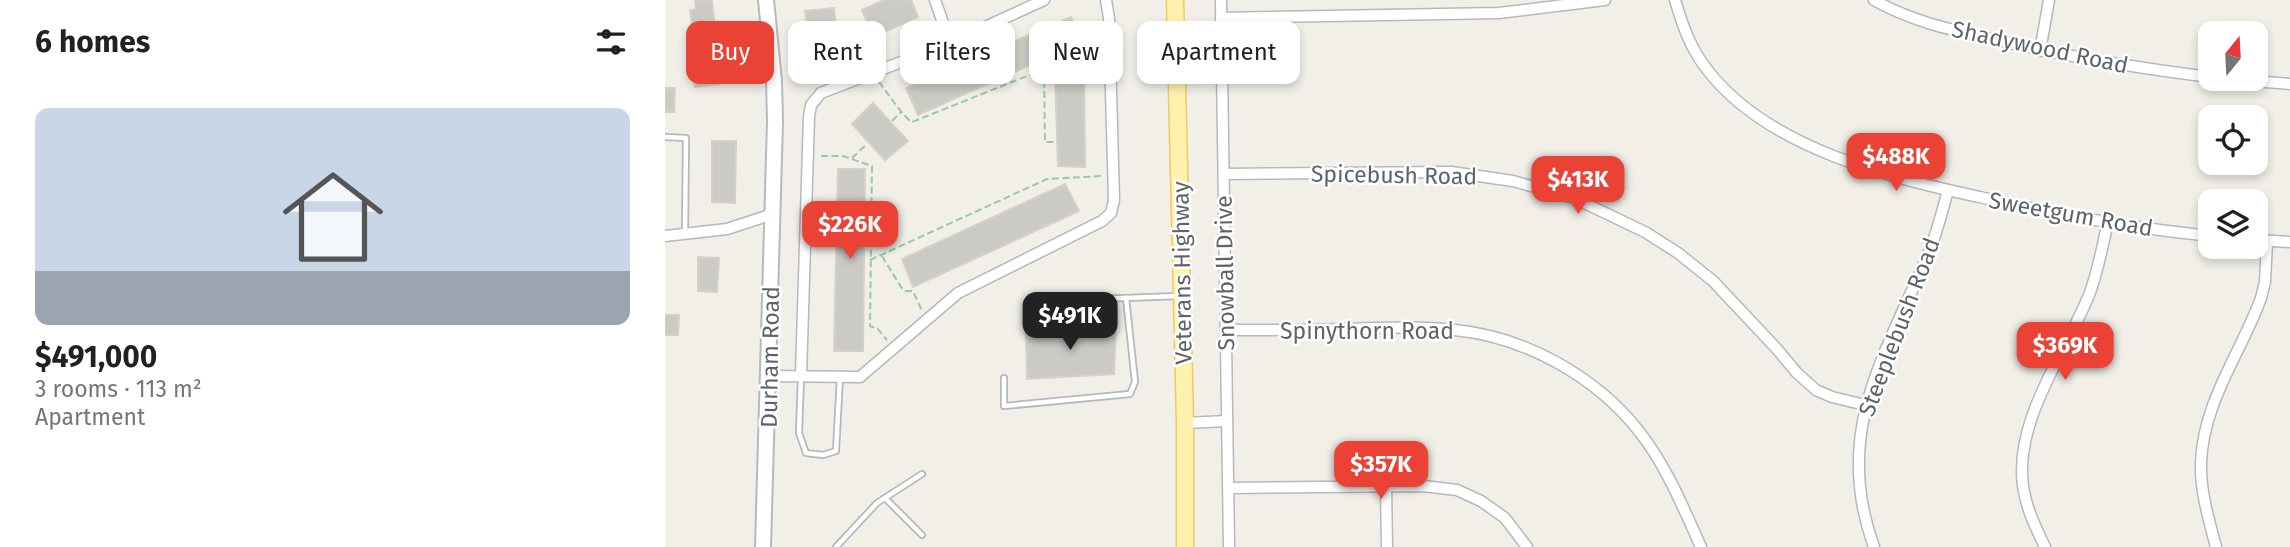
<!DOCTYPE html>
<meta charset="utf-8">
<style>
body{margin:0;font-family:"Fira Sans",sans-serif;background:#f6f6f6;color:#202124;height:100vh;display:flex;flex-direction:column;font-size:26px;white-space:nowrap}
*{box-sizing:border-box;margin:0}
p{font-size:23px;color:#757577}
.icon{flex:none;width:38px;height:38px;fill:none;stroke:currentColor;stroke-width:2;stroke-linecap:round;stroke-linejoin:round}
.map{position:relative;flex:1;overflow:hidden}
.sheet{display:flex;flex-direction:column;background:#fff;width:665px}
.sheet>*{flex:none}
.hud{position:absolute;left:21px;top:21px;width:665px;height:63px;display:flex;gap:14px}
.needle{width:46px;rotate:18deg}
.controls{position:absolute;left:1533px;top:21px;display:grid;gap:14px}
.controls a{display:grid;place-items:center;width:70px;height:70px;border-radius:14px;background:#fff;box-shadow:0 4px 10px #0003;font-size:35px}
.price{position:absolute;translate:-50% -60px;padding:0 16px;border-radius:14px;background:#ea4335;color:#fff;font-size:23px;line-height:46px;filter:drop-shadow(0 2px 4px #0008)}
.price::after{content:'';position:absolute;left:50%;top:42px;width:21px;height:16px;margin-left:-10px;background:inherit;clip-path:polygon(0 0,100% 0,50% 100%)}
.price.active{background:#222;color:#fff}
ul{padding:0;list-style:none}
li{display:grid;align-content:center;gap:14px;height:371px;padding:0 35px}
li+li{border-top:2px solid #e0e0e0}
li span{display:grid;place-items:center;height:217px;border-radius:14px;color:#555}
li>.icon{margin-inline-start:auto}
span .icon{width:126px;height:126px;fill:#fffc;stroke-width:1}
li b{font-size:30px}
h2{display:flex;justify-content:space-between;align-items:center;height:84px;padding:0 35px;font-size:30px}
.tag{padding:0 24px;border-radius:14px;background:#fff;box-shadow:0 4px 10px #0003;font-size:24px;line-height:63px}
.tag.active{background:#ea4335;color:#fff}
main{display:flex;flex:1;min-height:0}
.map>svg:first-child{display:block}
.building{fill:#cccac5;stroke:#d6d1c6;stroke-width:2}
.lines{fill:none;stroke-linecap:round;stroke-linejoin:round}
.service-casing{stroke:#b5b8bc;stroke-width:8}
.minor-casing{stroke:#b5b8bc;stroke-width:13}
.secondary-casing{stroke:#b6babf;stroke-width:18}
.primary-casing{stroke:#f2c960;stroke-width:19}
.path{stroke:#9cc7a9;stroke-width:2;stroke-dasharray:7 3.5;stroke-linecap:butt}
.service{stroke:#fff;stroke-width:4.5}
.minor{stroke:#fff;stroke-width:10}
.secondary{stroke:#fff;stroke-width:14}
.primary{stroke:#fff2af;stroke-width:16}
.labels{text-anchor:middle;dominant-baseline:central;stroke-width:5;stroke-linejoin:round;paint-order:stroke}
.street-label{font-size:23px;fill:#5f6368;stroke:#fff}
</style>
<main>
<section class="sheet">
<h2>6 homes<svg class="icon" aria-label="filters" viewBox="0 0 24 24"><path d="M4 7h16M4 17h16"/><circle cx="9" cy="7" r="2"/><circle cx="15" cy="17" r="2"/></svg></h2>
<ul>
<li><span style="background:linear-gradient(#c9d6e8 75%,#9aa5b1 0)"><svg class="icon" aria-label="home" viewBox="0 0 24 24"><path d="M3 11l9-7 9 7M6 9v11h12V9"/></svg></span><div><b>$491,000</b><p>3 rooms · 113 m²</p><p>Apartment</p></div></li>
</ul>
</section>
<div class="map">
<svg width="1625" height="547" viewBox="0 0 1625 547">
<rect width="100%" height="100%" fill="#f1efe8"/>
<!-- building -->
<g class="building">
<polygon points="30,0 47,0 50,29 28,32 25,10 31,9"/>
<polygon points="219,0 246,0 253,17 208,37 197,10"/>
<polygon points="169,8 174,53 146,60 140,11"/>
<polygon points="406,17 419,41 253,115 241,88"/>
<polygon points="61,50 63,68 53,69 55,84 30,87 26,54"/>
<polygon points="390,74 419,74 420,167 393,166"/>
<polygon points="0,88 10,88 9,112 0,112"/>
<polygon points="208,103 243,141 220,160 187,124"/>
<polygon points="47,141 71,141 70,203 47,202"/>
<polygon points="173,169 200,169 198,351 169,351"/>
<polygon points="400,184 414,211 248,287 237,259"/>
<polygon points="33,257 54,258 52,292 33,291"/>
<polygon points="0,315 14,315 13,335 0,335"/>
<polygon points="451,326 449,374 362,379 361,329"/>
</g>
<g class="lines">
<defs>
<g id="service">
<polyline points="0,137 21,138 20,235"/>
<polyline points="404,300 515,296"/>
<polyline points="136,376 134,433 141,453 158,455 171,451 175,377"/>
<polyline points="339,378 339,406 465,394 470,382 461,298"/>
<polyline points="220,498 257,535"/>
<polyline points="171,547 212,503 257,474"/>
</g>
<g id="minor">
<polyline points="270,0 285,43"/>
<polyline points="556,0 564,547"/>
<path d="M1010,0C1018,27 1026,50 1044,72C1106,150 1227,178 1319,198C1394,215 1469,228 1545,236"/>
<path d="M1209,0C1245,21 1287,30 1327,39C1399,56 1472,68 1545,77"/>
<polyline points="556,18 834,13 940,0"/>
<polyline points="1375,51 1384,0"/>
<polyline points="1561,79 1625,84"/>
<polyline points="559,174 786,172 848,181 909,198 980,232 1013,253 1048,281 1111,348 1132,373 1151,390 1167,397 1200,405"/>
<polyline points="0,236 62,229 108,214"/>
<polyline points="1591,240 1625,242"/>
<path d="M561,330C600,330 639,330 679,329C716,328 753,326 790,330C860,337 930,376 973,430C1001,465 1018,507 1036,547"/>
<polyline points="136,375 144,117 146,105 156,93 285,43 379,0"/>
<polyline points="104,376 195,377 293,293 437,221 446,213 449,200 444,18 441,0"/>
<polyline points="520,423 562,421"/>
<polyline points="721,486 722,547"/>
<polyline points="564,488 758,486 792,490 816,501 840,518 862,547"/>
<path d="M1209,547C1166,429 1223,352 1266,247C1273,228 1278,209 1283,190"/>
<path d="M1380,547C1371,528 1361,508 1358,486C1349,420 1400,354 1424,295C1433,272 1437,247 1443,222"/>
<path d="M1551,547C1544,520 1535,491 1536,463C1538,402 1576,353 1596,298L1600,282L1602,241"/>
</g>
<polyline id="secondary" points="98,547 110,121 109,81 101,0"/>
<polyline id="primary" points="510,0 520,423 520,547"/>
</defs>
<!-- service casing -->
<use href="#service" class="service-casing"/>
<!-- minor casing -->
<use href="#minor" class="minor-casing"/>
<!-- secondary casing -->
<use href="#secondary" class="secondary-casing"/>
<!-- primary casing -->
<use href="#primary" class="primary-casing"/>
<!-- path -->
<g class="path">
<polyline points="379,70 380,142 390,142"/>
<path d="M214,82C221,91 240,119 247,122L372,72L434,51"/>
<polyline points="227,121 236,112"/>
<polyline points="156,156 178,156 207,166 205,326 213,329 222,340"/>
<polyline points="187,158 202,144"/>
<polyline points="217,256 236,287 240,291 248,291 257,311"/>
<polyline points="205,260 382,179 438,176"/>
</g>
<!-- service -->
<use href="#service" class="service"/>
<!-- minor -->
<use href="#minor" class="minor"/>
<!-- secondary -->
<use href="#secondary" class="secondary"/>
<!-- primary -->
<use href="#primary" class="primary"/>
</g>
<g class="labels">
<!-- street labels -->
<g class="street-label">
<text transform="translate(1375 47) rotate(12)">Shadywood Road</text>
<text transform="translate(729 175) rotate(1)">Spicebush Road</text>
<text transform="translate(1406 214) rotate(10)">Sweetgum Road</text>
<text transform="translate(517 273) rotate(-91)">Veterans Highway</text>
<text transform="translate(560 273) rotate(-91)">Snowball Drive</text>
<text transform="translate(1234 327) rotate(-69)">Steeplebush Road</text>
<text x="702" y="331">Spinythorn Road</text>
<text transform="translate(105 357) rotate(-89)">Durham Road</text>
</g>
</g>
</svg>
<div class="controls">
<a><svg class="needle" viewBox="-14 -14 28 28"><path d="M0-13l5 13h-10z" fill="#e53935"/><path d="M0 13l5-13h-10z" fill="#757577"/></svg></a>
<a><svg class="icon" aria-label="locate" viewBox="0 0 24 24"><circle cx="12" cy="12" r="6"/><path d="M12 2v4M12 18v4M2 12h4M18 12h4"/></svg></a>
<a><svg class="icon" aria-label="layers" viewBox="0 0 24 24"><path d="M12 4l9 5-9 5-9-5zM3 14l9 5 9-5"/></svg></a>
</div>
<b class="price" style="left:1231px;top:193px">$488K</b>
<b class="price" style="left:913px;top:216px">$413K</b>
<b class="price" style="left:185px;top:261px">$226K</b>
<b class="price active" style="left:405px;top:352px">$491K</b>
<b class="price" style="left:1400px;top:382px">$369K</b>
<b class="price" style="left:716px;top:501px">$357K</b>
<div class="hud">
<a class="tag active">Buy</a>
<a class="tag">Rent</a>
<a class="tag">Filters</a>
<a class="tag">New</a>
<a class="tag">Apartment</a>
</div>
</div>
</main>
